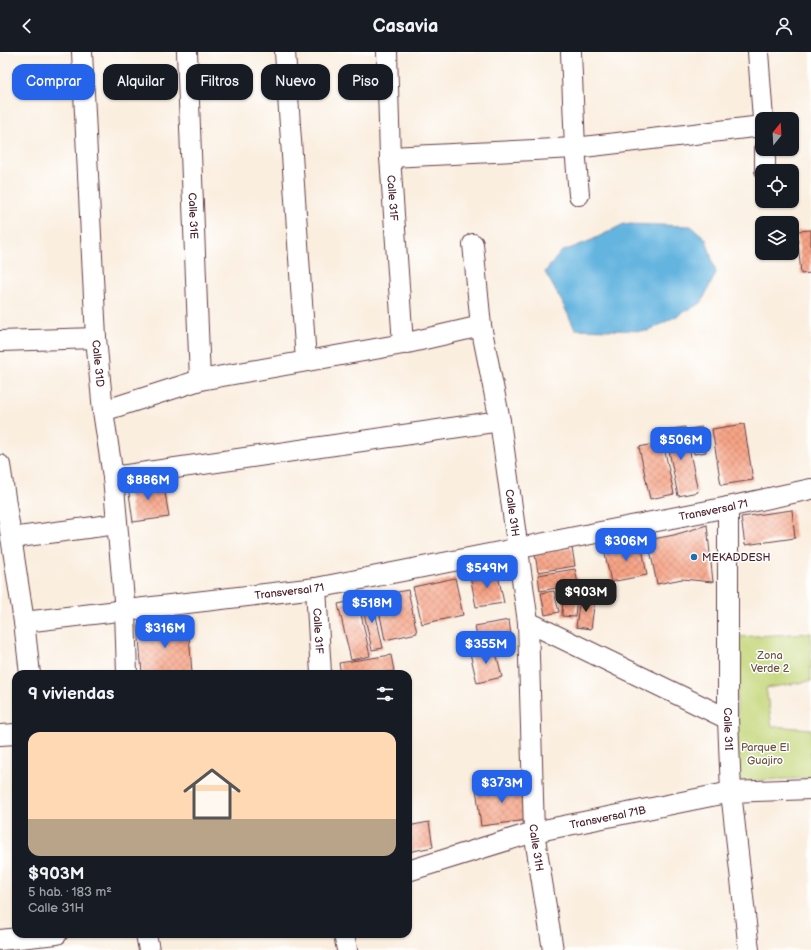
<!DOCTYPE html>
<html lang="es">
<meta charset="utf-8">
<style>
body{margin:0;font-family:"Balsamiq Sans",sans-serif;background:#20242c;color:#f1f3f6;height:100vh;display:flex;flex-direction:column;font-size:15px;white-space:nowrap}
*{box-sizing:border-box;margin:0}
p{font-size:13px;color:#9ea1a6}
.icon{flex:none;width:22px;height:22px;fill:none;stroke:currentColor;stroke-width:2;stroke-linecap:round;stroke-linejoin:round}
.map{position:relative;flex:1;overflow:hidden}
.panel{position:absolute;left:12px;top:618px;width:400px;height:268px;display:flex;flex-direction:column;background:#171b24;border-radius:12px;box-shadow:0 1px 3px #0004}
.panel>*{flex:none}
.top-card{position:absolute;left:12px;top:12px;width:400px;height:36px;display:flex;gap:8px}
.needle{width:26px;rotate:18deg}
.fabs{position:absolute;left:755px;top:60px;display:grid;gap:8px}
.fabs a{display:grid;place-items:center;width:44px;height:44px;border-radius:8px;background:#171b24;box-shadow:0 1px 3px #0004;font-size:20px}
.price{position:absolute;translate:-50% -34px;padding:0 9px;border-radius:8px;background:#2563eb;color:#fff;font-size:13px;line-height:26px;filter:drop-shadow(0 1px 2px #0008)}
.price::after{content:'';position:absolute;left:50%;top:24px;width:12px;height:9px;margin-left:-6px;background:inherit;clip-path:polygon(0 0,100% 0,50% 100%)}
.price.active{background:#222;color:#fff}
ul{padding:0;list-style:none}
li{display:grid;align-content:center;gap:8px;height:212px;padding:0 16px}
li span{display:grid;place-items:center;height:124px;border-radius:12px;color:#555}
li>.icon{margin-inline-start:auto}
span .icon{width:72px;height:72px;fill:#fffc;stroke-width:1}
li b{font-size:17px}
h2{display:flex;justify-content:space-between;align-items:center;height:48px;padding:0 16px;font-size:17px}
.tag{padding:0 14px;border-radius:12px;background:#171b24;box-shadow:0 1px 3px #0004;font-size:14px;line-height:36px}
.tag.active{background:#2563eb;color:#fff}
header{display:flex;justify-content:space-between;align-items:center;height:52px;padding:0 16px;background:#171b24;font-size:18px;font-weight:600}
.map>svg:first-child{display:block}
.green{fill:#c3d577;stroke:#867a51}
.water{fill:#64b4df;stroke:#576a85}
.building{fill:url(#building-cross-hatch)}
.lines{fill:none;stroke-linecap:round;stroke-linejoin:round}
.minor-casing{stroke:#643e46;stroke-width:22}
.minor{stroke:#fff;stroke-width:20}
.poi-dot{fill:#1f6fb2;stroke:#fff;stroke-width:1.5}
.labels{text-anchor:middle;dominant-baseline:central;stroke-width:3;stroke-linejoin:round;paint-order:stroke}
.street-label{font-size:11px;fill:#4a1f2b;stroke:#fff}
.poi-label{font-size:11px;fill:#4a1f2b;stroke:#fff;text-anchor:start}
.park-label{font-size:11px;fill:#6e5642;stroke:#fff}
</style>
<header><svg class="icon" aria-label="back" viewBox="0 0 24 24"><path d="M15 5l-7 7 7 7"/></svg>Casavia<svg class="icon" aria-label="person" viewBox="0 0 24 24"><circle cx="12" cy="8" r="4"/><path d="M4 21q1-7 8-7t8 7"/></svg></header>
<div class="map">
<svg width="811" height="898" viewBox="0 0 811 898">
<defs>
<pattern id="building-cross-hatch" width="8" height="8" patternUnits="userSpaceOnUse"><rect width="8" height="8" fill="#f7a486"/><path d="M0 0l8 8M0 8l8-8" fill="none" stroke="#ca856e"/></pattern>
</defs>
<rect width="100%" height="100%" fill="#fff"/>
<filter id="ink" filterUnits="userSpaceOnUse"><feTurbulence type="fractalNoise" baseFrequency=".025" numOctaves="2"/><feDisplacementMap in="SourceGraphic" scale="8" xChannelSelector="R" yChannelSelector="G"/><feConvolveMatrix kernelMatrix="1 2 1 2 8 2 1 2 1" color-interpolation-filters="sRGB"/></filter>
<filter id="wash" filterUnits="userSpaceOnUse"><feTurbulence type="fractalNoise" baseFrequency=".012" numOctaves="4" result="noise"/><feDisplacementMap in="SourceGraphic" scale="16" xChannelSelector="R" yChannelSelector="G"/><feGaussianBlur stdDeviation="0.9" result="paint"/><feColorMatrix in="noise" values="0 0 0 0 0 0 0 0 0 0 0 0 0 0 0 0 0 1.4 0 .05"/><feComposite in="paint" operator="in"/></filter>
<g filter="url(#wash)">
<rect width="100%" height="100%" fill="#faeedf"/>
<!-- green -->
<polygon class="green" points="811,581 811,629 766,636 772,674 811,677 811,726 738,729 736,585"/>
<!-- water -->
<polygon class="water" points="624,172 691,174 706,187 716,221 701,251 648,279 575,277 561,248 545,220 561,200 592,188"/>
<g id="blocks">
<!-- building -->
<g class="building">
<polygon points="811,178 811,221 801,222 797,179"/>
<polygon points="744,372 753,428 721,433 712,377"/>
<polygon points="685,375 698,440 678,444 665,378"/>
<polygon points="702,375 706,400 694,402 689,377"/>
<polygon points="663,390 674,442 650,447 639,395"/>
<polygon points="163,428 169,465 133,470 128,434"/>
<polygon points="792,458 795,486 745,493 741,465"/>
<polygon points="707,473 713,530 682,527 657,532 648,488 674,483"/>
<polygon points="641,491 647,523 611,530 604,498"/>
<polygon points="572,496 575,514 538,520 535,502"/>
<polygon points="575,517 578,532 540,539 538,523"/>
<polygon points="497,518 504,551 476,555 470,523"/>
<polygon points="455,526 463,563 422,572 413,535"/>
<polygon points="408,538 417,581 385,588 376,544"/>
<polygon points="554,539 559,560 545,563 541,541"/>
<polygon points="563,542 577,544 575,565 562,564"/>
<polygon points="372,545 383,596 372,598 361,547"/>
<polygon points="580,545 595,547 591,577 576,575"/>
<polygon points="358,548 370,604 351,608 338,552"/>
<polygon points="509,568 512,591 479,597 475,574"/>
<polygon points="188,570 192,621 142,622 138,574"/>
<polygon points="495,596 502,625 477,631 470,601"/>
<polygon points="391,603 394,619 376,622 341,622 339,611"/>
<polygon points="523,730 528,768 481,774 476,736"/>
<polygon points="429,770 433,795 408,800 408,774"/>
</g>
</g>
</g>
<g filter="url(#ink)">
<use href="#blocks" fill-opacity="0" stroke="#643e46" stroke-width="1"/>
<g class="lines">
<defs>
<g id="minor">
<path id="s1" d="M82,0L96,286L103,359L113,425L125,559L127,622"/>
<path id="s2" d="M187,0L200,328"/>
<polyline points="285,0 306,309"/>
<path id="s3" d="M387,0L390,105L403,292"/>
<polyline points="571,0 575,96 579,143"/>
<polyline points="758,0 763,67"/>
<polyline points="765,97 765,118"/>
<polyline points="390,105 575,96 762,74"/>
<path id="s4" d="M473,192L481,274L500,369L528,570L534,780L553,898"/>
<polyline points="0,289 96,286"/>
<polyline points="103,359 200,328 403,292 481,274"/>
<polyline points="0,413 24,570 30,622"/>
<polyline points="113,425 500,369"/>
<path id="s5" d="M728,455V667L731,740L749,898"/>
<polyline points="11,486 117,472"/>
<path id="s6" d="M316,536L321,622"/>
<path id="s7" d="M24,570L316,536L728,455L811,437"/>
<polyline points="528,570 728,667"/>
<polyline points="0,683 16,682"/>
<path id="s8" d="M408,819L534,780L731,740L811,737"/>
<polyline points="146,882 149,898"/>
<polyline points="344,882 347,898"/>
<polyline points="0,888 57,882"/>
</g>
</defs>
<!-- minor casing -->
<use href="#minor" class="minor-casing"/>
<!-- minor -->
<use href="#minor" class="minor"/>
</g>
</g>
<!-- markers -->
<circle class="poi-dot" cx="694" cy="505" r="4"/>
<g class="labels">
<!-- street labels -->
<g class="street-label">
<text stroke="none"><textPath href="#s3" startOffset="146">Calle 31F</textPath></text>
<text stroke="none"><textPath href="#s2" startOffset="164">Calle 31E</textPath></text>
<text stroke="none"><textPath href="#s1" startOffset="312">Calle 31D</textPath></text>
<text stroke="none"><textPath href="#s7" startOffset="699">Transversal 71</textPath></text>
<text stroke="none"><textPath href="#s4" startOffset="272">Calle 31H</textPath></text>
<text stroke="none"><textPath href="#s7" startOffset="267">Transversal 71</textPath></text>
<text stroke="none"><textPath href="#s6" startOffset="43">Calle 31F</textPath></text>
<text stroke="none"><textPath href="#s5" startOffset="222">Calle 31I</textPath></text>
<text stroke="none"><textPath href="#s8" startOffset="207">Transversal 71B</textPath></text>
<text stroke="none"><textPath href="#s4" startOffset="608">Calle 31H</textPath></text>
</g>
<!-- poi labels -->
<g class="poi-label">
<text x="702" y="505">MEKADDESH</text>
</g>
<!-- park labels -->
<g class="park-label">
<text x="770" y="603">Zona<tspan x="770" dy="13">Verde 2</tspan></text>
<text x="765" y="695">Parque El<tspan x="765" dy="13">Guajiro</tspan></text>
</g>
</g>
</svg>
<div class="fabs">
<a><svg class="needle" viewBox="-14 -14 28 28"><path d="M0-13l5 13h-10z" fill="#e53935"/><path d="M0 13l5-13h-10z" fill="#9ea1a6"/></svg></a>
<a><svg class="icon" aria-label="locate" viewBox="0 0 24 24"><circle cx="12" cy="12" r="6"/><path d="M12 2v4M12 18v4M2 12h4M18 12h4"/></svg></a>
<a><svg class="icon" aria-label="layers" viewBox="0 0 24 24"><path d="M12 4l9 5-9 5-9-5zM3 14l9 5 9-5"/></svg></a>
</div>
<b class="price" style="left:681px;top:409px">$506M</b>
<b class="price" style="left:148px;top:449px">$886M</b>
<b class="price" style="left:626px;top:510px">$306M</b>
<b class="price" style="left:487px;top:537px">$549M</b>
<b class="price active" style="left:586px;top:561px">$903M</b>
<b class="price" style="left:372px;top:572px">$518M</b>
<b class="price" style="left:165px;top:597px">$316M</b>
<b class="price" style="left:486px;top:613px">$355M</b>
<b class="price" style="left:502px;top:752px">$373M</b>
<div class="top-card">
<a class="tag active">Comprar</a>
<a class="tag">Alquilar</a>
<a class="tag">Filtros</a>
<a class="tag">Nuevo</a>
<a class="tag">Piso</a>
</div>
<section class="panel">
<h2>9 viviendas<svg class="icon" aria-label="filters" viewBox="0 0 24 24"><path d="M4 7h16M4 17h16"/><circle cx="9" cy="7" r="2"/><circle cx="15" cy="17" r="2"/></svg></h2>
<ul>
<li><span style="background:linear-gradient(#ffd9b3 70%,#b9a48a 0)"><svg class="icon" aria-label="home" viewBox="0 0 24 24"><path d="M3 11l9-7 9 7M6 9v11h12V9"/></svg></span><div><b>$903M</b><p>5 hab. · 183 m²</p><p>Calle 31H</p></div></li>
</ul>
</section>
</div>
